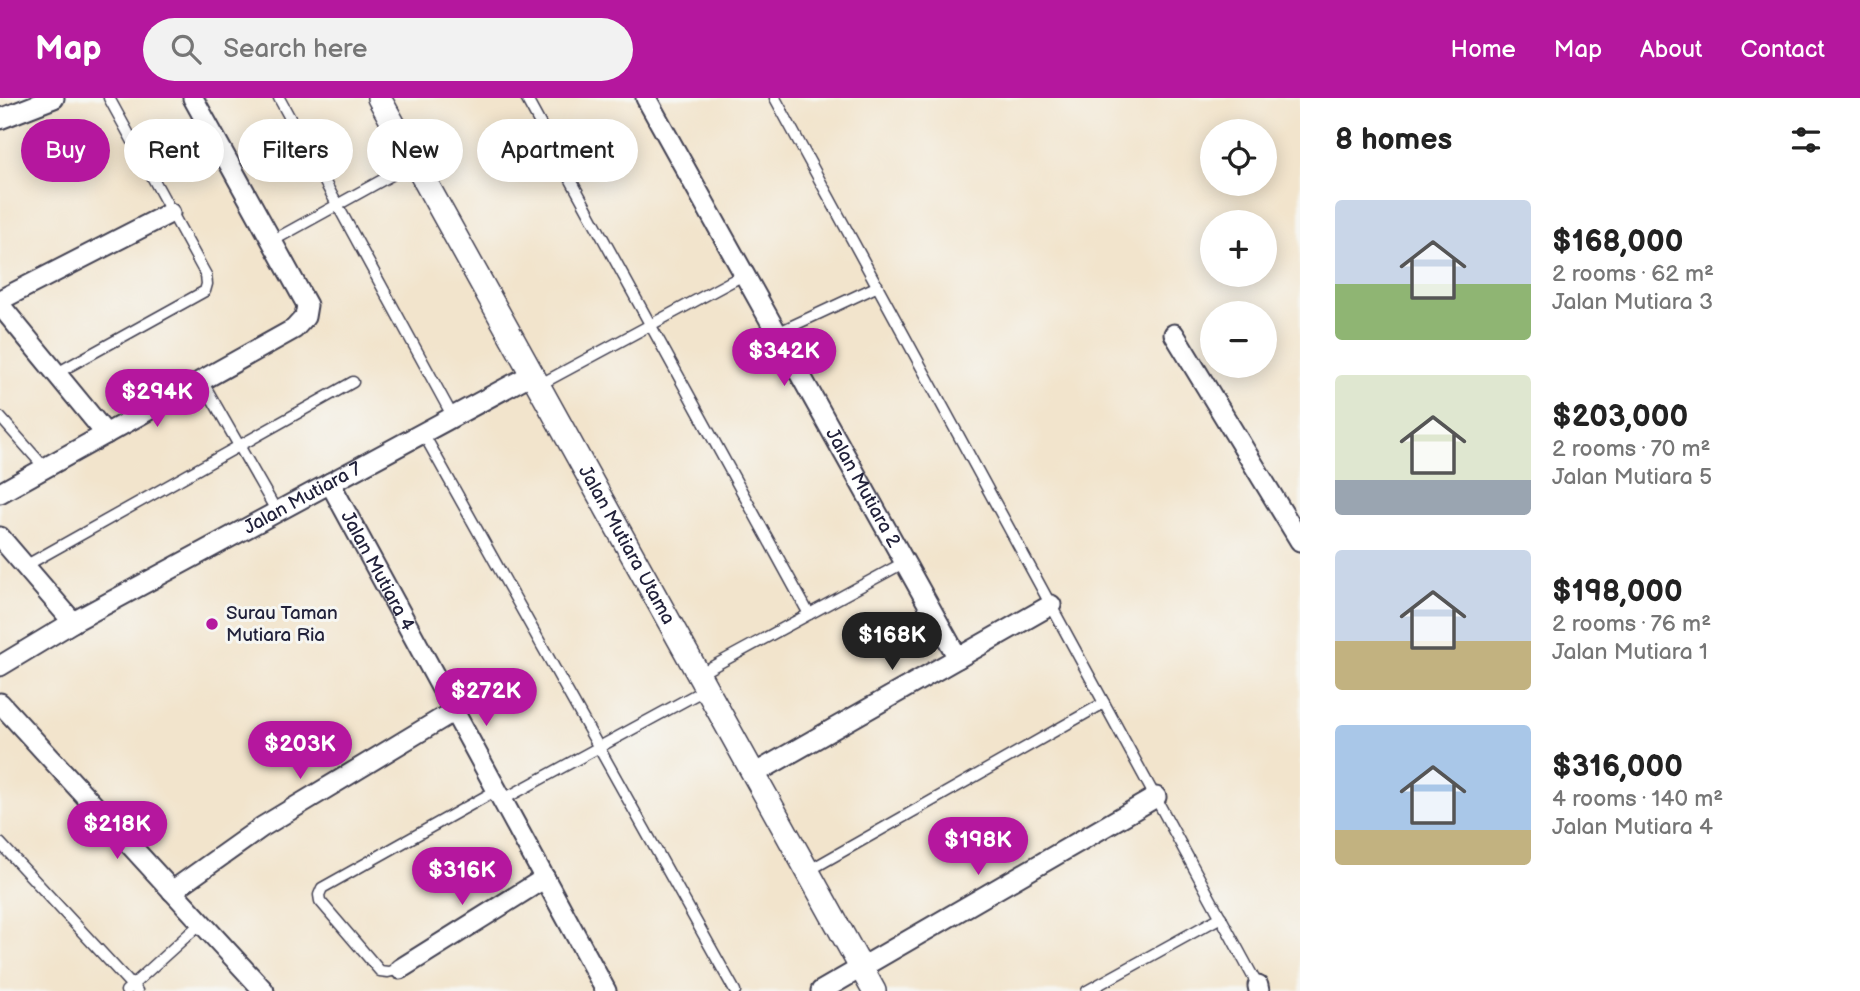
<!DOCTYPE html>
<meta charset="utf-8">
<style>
body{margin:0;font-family:"Balsamiq Sans",sans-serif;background:#f2f2f2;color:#222;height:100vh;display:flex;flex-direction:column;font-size:26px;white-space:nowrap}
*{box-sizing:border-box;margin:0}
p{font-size:23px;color:#767676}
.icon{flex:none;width:38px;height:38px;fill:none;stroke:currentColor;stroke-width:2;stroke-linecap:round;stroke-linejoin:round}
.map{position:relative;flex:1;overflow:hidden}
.side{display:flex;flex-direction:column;background:#fff;width:560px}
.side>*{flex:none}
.hud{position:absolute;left:21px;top:21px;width:665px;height:63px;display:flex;gap:14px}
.fabs{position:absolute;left:1200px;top:21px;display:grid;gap:14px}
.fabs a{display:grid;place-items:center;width:77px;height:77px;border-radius:50%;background:#fff;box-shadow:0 4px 18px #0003;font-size:35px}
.price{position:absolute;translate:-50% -60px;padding:0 16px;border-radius:24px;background:#b5179e;color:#fff;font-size:23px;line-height:46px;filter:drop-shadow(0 2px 4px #0008)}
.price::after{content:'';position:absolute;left:50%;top:42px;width:21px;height:16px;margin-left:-10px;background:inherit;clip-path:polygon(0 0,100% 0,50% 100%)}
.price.selected{background:#222;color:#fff}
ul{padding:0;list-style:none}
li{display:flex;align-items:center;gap:21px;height:175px;padding:0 35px}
li span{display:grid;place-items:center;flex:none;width:196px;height:140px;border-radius:7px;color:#555}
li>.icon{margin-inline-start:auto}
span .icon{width:84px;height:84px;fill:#fffc;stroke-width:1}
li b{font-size:30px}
h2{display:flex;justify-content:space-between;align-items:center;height:84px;padding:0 35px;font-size:30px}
.pill{padding:0 24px;border-radius:32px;background:#fff;box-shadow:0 4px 18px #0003;font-size:24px;line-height:63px}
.pill.selected{background:#b5179e;color:#fff}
header{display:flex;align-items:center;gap:42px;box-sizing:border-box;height:98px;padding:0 35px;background:#b5179e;color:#fff}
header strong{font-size:33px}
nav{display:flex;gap:38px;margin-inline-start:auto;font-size:24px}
.search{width:490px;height:63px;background:#f2f2f2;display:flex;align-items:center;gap:18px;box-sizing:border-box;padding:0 24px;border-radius:38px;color:#767676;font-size:26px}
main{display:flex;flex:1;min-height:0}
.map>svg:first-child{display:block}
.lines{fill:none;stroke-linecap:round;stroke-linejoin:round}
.service-casing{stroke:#413f51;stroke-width:13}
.minor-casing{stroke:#413f51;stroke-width:23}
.tertiary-casing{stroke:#413f51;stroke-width:26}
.service{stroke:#fff;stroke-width:10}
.minor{stroke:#fff;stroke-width:19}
.tertiary{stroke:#fff;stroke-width:23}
.poi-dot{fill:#b5179e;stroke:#f6f6f2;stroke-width:2.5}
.labels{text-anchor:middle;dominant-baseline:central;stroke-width:6;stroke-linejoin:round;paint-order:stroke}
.street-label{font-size:19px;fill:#22223b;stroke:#f6f6f2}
.poi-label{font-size:19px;fill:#22223b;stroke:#f6f6f2;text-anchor:start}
</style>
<header>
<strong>Map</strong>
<div class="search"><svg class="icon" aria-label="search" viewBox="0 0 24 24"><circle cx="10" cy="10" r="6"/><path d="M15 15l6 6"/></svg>Search here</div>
<nav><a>Home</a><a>Map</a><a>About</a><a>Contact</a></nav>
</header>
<main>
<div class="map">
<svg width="1300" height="893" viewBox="0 0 1300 893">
<rect width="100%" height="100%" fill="#f6f6f2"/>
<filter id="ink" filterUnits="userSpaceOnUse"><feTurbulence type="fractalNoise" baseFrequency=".0143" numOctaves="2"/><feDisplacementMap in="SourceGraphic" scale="14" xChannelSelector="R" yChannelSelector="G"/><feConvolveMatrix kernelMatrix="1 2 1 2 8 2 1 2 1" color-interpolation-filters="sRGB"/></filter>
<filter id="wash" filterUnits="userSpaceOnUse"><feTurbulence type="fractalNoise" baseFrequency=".00686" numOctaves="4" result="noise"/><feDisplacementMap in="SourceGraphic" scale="28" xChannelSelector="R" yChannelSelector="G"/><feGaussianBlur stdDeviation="1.57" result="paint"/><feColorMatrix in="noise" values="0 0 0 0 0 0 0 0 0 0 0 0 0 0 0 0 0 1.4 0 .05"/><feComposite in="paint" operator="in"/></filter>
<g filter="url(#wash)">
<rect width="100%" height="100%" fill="#f2e4cc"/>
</g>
<g filter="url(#ink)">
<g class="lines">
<defs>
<g id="service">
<polyline points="279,0 453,319"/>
<polyline points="526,0 809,516"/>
<polyline points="775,0 1258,888"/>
<polyline points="272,143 415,64"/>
<polyline points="777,235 878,188"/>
<polyline points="57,275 205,193 207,186 206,177 109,0"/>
<polyline points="202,283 277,414"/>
<polyline points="539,287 745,176"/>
<polyline points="0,319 45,370"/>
<polyline points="423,335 735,893"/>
<polyline points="25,468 353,284"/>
<polyline points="699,576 905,464"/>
<polyline points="502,702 706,591"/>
<polyline points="0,745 137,893"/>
<polyline points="808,773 1104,605"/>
<polyline points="400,871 388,874 380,873 320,803 319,797 322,790 497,692"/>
<polyline points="126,893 201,825"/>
<polyline points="1087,893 1221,819"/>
</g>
<g id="minor">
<path id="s1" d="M646,0L958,560"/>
<polyline points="0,21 54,0"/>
<polyline points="0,202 170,115"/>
<polyline points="0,207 106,336"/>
<polyline points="1174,236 1300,443"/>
<path id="s2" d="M330,385L606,893"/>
<polyline points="0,395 294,231 305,219 307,207 193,0"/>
<polyline points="0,439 73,524"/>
<path id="s3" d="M0,568L73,524L532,276"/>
<polyline points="0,605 264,893"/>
<polyline points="754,676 1051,507"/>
<polyline points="172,793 262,729 454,613"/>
<polyline points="400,871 545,780"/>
<polyline points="1258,888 1259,893"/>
<polyline points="821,893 1156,699"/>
</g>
<g id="tertiary">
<path id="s4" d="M379,0L874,893"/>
</g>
</defs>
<!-- service casing -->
<use href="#service" class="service-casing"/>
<!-- minor casing -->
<use href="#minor" class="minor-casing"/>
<!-- tertiary casing -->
<use href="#tertiary" class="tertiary-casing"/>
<!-- service -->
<use href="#service" class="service"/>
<!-- minor -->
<use href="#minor" class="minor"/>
<!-- tertiary -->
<use href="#tertiary" class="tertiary"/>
</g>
</g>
<!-- markers -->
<circle class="poi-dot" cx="212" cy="526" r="7"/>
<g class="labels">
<!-- street labels -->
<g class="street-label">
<text stroke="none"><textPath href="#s1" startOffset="446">Jalan Mutiara 2</textPath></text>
<text stroke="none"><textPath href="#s3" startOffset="346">Jalan Mutiara 7</textPath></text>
<text stroke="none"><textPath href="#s4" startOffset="511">Jalan Mutiara Utama</textPath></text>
<text stroke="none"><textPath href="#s2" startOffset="100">Jalan Mutiara 4</textPath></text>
</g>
<!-- poi labels -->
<g class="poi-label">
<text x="226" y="515">Surau Taman<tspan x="226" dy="22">Mutiara Ria</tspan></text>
</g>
</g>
</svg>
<div class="fabs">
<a><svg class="icon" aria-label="locate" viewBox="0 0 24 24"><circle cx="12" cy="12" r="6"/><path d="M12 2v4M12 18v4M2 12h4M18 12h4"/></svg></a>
<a>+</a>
<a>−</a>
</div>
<b class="price" style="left:784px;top:290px">$342K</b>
<b class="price" style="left:157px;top:331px">$294K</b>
<b class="price selected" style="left:892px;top:574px">$168K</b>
<b class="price" style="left:486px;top:630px">$272K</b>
<b class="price" style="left:300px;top:683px">$203K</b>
<b class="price" style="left:117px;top:763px">$218K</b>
<b class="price" style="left:978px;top:779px">$198K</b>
<b class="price" style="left:462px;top:809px">$316K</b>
<div class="hud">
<a class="pill selected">Buy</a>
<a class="pill">Rent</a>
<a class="pill">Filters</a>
<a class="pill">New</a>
<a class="pill">Apartment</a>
</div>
</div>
<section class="side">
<h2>8 homes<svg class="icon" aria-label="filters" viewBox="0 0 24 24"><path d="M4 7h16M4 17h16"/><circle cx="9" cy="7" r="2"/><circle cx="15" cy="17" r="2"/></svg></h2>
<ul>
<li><span style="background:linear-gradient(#c9d6e8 60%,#8fb573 0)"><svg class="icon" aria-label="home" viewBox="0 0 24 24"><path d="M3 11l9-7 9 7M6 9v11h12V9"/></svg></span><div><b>$168,000</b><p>2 rooms · 62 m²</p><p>Jalan Mutiara 3</p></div></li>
<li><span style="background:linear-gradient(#dfe7d0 75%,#9aa5b1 0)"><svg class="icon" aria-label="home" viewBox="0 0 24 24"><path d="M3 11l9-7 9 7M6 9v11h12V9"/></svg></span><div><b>$203,000</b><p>2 rooms · 70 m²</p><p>Jalan Mutiara 5</p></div></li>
<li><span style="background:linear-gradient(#c9d6e8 65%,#c2b280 0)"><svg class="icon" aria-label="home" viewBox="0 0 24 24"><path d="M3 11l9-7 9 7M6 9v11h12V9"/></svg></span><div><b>$198,000</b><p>2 rooms · 76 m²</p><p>Jalan Mutiara 1</p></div></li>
<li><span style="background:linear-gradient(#a9c7e8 75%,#c2b280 0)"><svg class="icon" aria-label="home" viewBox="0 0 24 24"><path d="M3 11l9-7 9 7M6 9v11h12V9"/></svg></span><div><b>$316,000</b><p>4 rooms · 140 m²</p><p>Jalan Mutiara 4</p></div></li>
</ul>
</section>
</main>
